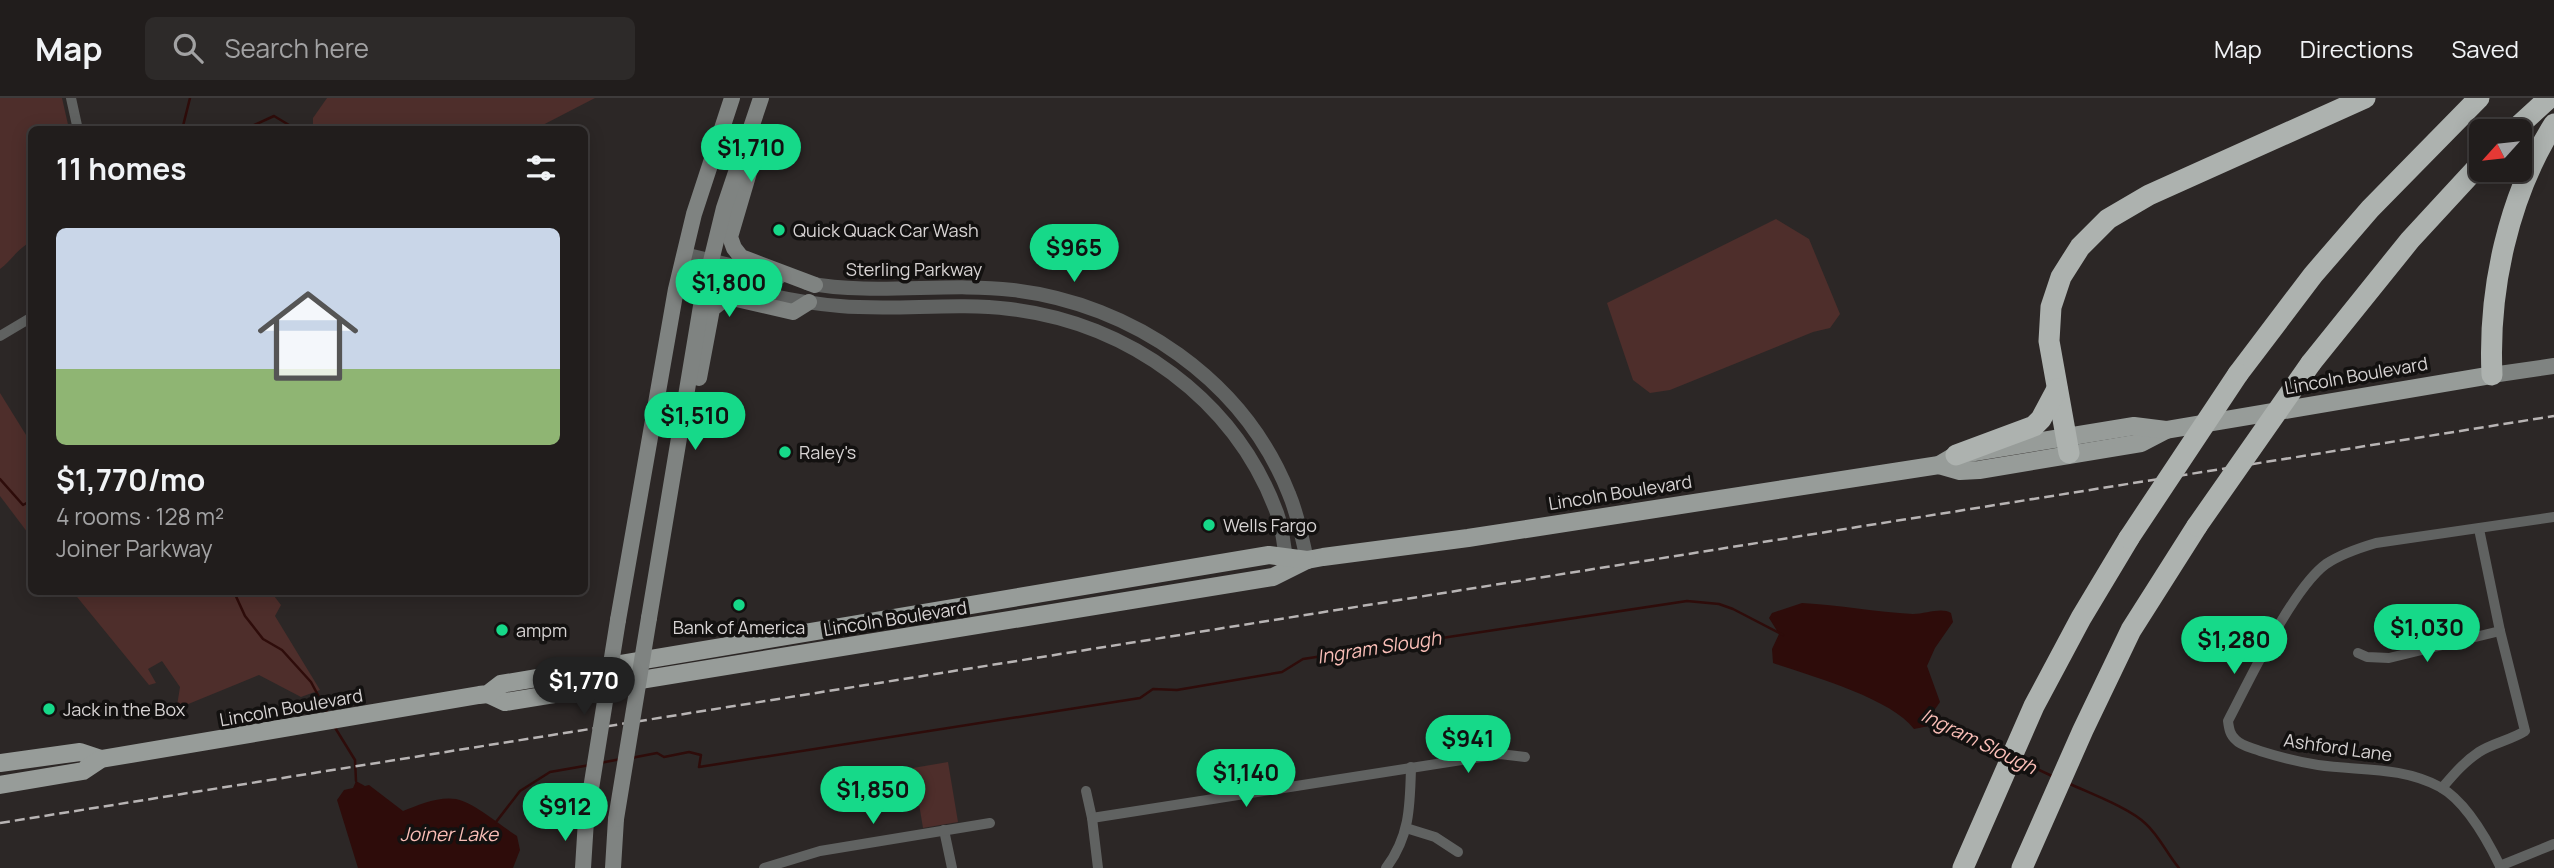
<!DOCTYPE html>
<meta charset="utf-8">
<style>
body{margin:0;font-family:Manrope,sans-serif;background:#2d2a29;color:#f1f3f6;height:100vh;display:flex;flex-direction:column;font-size:26px;white-space:nowrap}
*{box-sizing:border-box;margin:0}
p{font-size:23px;color:#a2a2a3}
.icon{flex:none;width:38px;height:38px;fill:none;stroke:currentColor;stroke-width:2;stroke-linecap:round;stroke-linejoin:round}
.map{position:relative;flex:1;overflow:hidden}
.drawer{position:absolute;left:28px;top:28px;width:560px;height:469px;display:flex;flex-direction:column;background:#211d1c;border-radius:10px;box-shadow:0 4px 18px #0003,0 0 0 2px #3e3b3b}
.drawer>*{flex:none}
.needle{width:46px;rotate:243deg}
.fabs{position:absolute;left:2469px;top:21px;display:grid;gap:14px}
.fabs a{display:grid;place-items:center;width:63px;height:63px;border-radius:10px;background:#211d1c;box-shadow:0 4px 18px #0003,0 0 0 2px #3e3b3b;font-size:35px}
.price{position:absolute;translate:-50% -60px;padding:0 16px;border-radius:24px;background:#16d989;color:#111;font-size:23px;line-height:46px;filter:drop-shadow(0 2px 4px #0008)}
.price::after{content:'';position:absolute;left:50%;top:42px;width:21px;height:16px;margin-left:-10px;background:inherit;clip-path:polygon(0 0,100% 0,50% 100%)}
.price.current{background:#222;color:#fff}
ul{padding:0;list-style:none}
li{display:grid;align-content:center;gap:14px;height:371px;padding:0 28px}
li+li{border-top:2px solid #3e3b3b}
li span{display:grid;place-items:center;height:217px;border-radius:10px;color:#555}
li>.icon{margin-inline-start:auto}
span .icon{width:126px;height:126px;fill:#fffc;stroke-width:1}
li b{font-size:30px}
h2{display:flex;justify-content:space-between;align-items:center;height:84px;padding:0 28px;font-size:30px}
header{display:flex;align-items:center;gap:42px;box-sizing:border-box;height:98px;padding:0 35px;background:#211d1c;border-bottom:2px solid #3e3b3b}
header strong{font-size:33px}
nav{display:flex;gap:38px;margin-inline-start:auto;font-size:24px}
.search{width:490px;height:63px;background:#2d2a29;display:flex;align-items:center;gap:18px;box-sizing:border-box;padding:0 24px;border-radius:10px;color:#a2a2a3;font-size:26px}
.map>svg:first-child{display:block}
.green{fill:#4e2e2b}
.water{fill:#2e0c0a}
.lines{fill:none;stroke-linecap:round;stroke-linejoin:round}
.stream{stroke:#2e0c0a;stroke-width:2.5}
.minor{stroke:#606261;stroke-width:10}
.tertiary{stroke:#606261;stroke-width:14}
.secondary{stroke:#7f8381;stroke-width:16}
.primary{stroke:#979c99;stroke-width:18}
.motorway{stroke:#adb2af;stroke-width:21}
.rail{stroke:#b8b4b4;stroke-width:2.5;stroke-dasharray:10 5;stroke-linecap:butt}
.secondary-bridge{stroke:#7f8381;stroke-width:16}
.motorway-bridge{stroke:#adb2af;stroke-width:21}
.poi-dot{fill:#16d989;stroke:#131110;stroke-width:2.5}
.labels{text-anchor:middle;dominant-baseline:central;stroke-width:7;stroke-linejoin:round;paint-order:stroke}
.poi-label{font-size:18px;fill:#d7d3d3;stroke:#131110;text-anchor:start}
.street-label{font-size:18px;fill:#d7d3d3;stroke:#131110}
.water-label{font-size:19px;font-style:italic;fill:#fabeb7;stroke:#131110}
</style>
<header>
<strong>Map</strong>
<div class="search"><svg class="icon" aria-label="search" viewBox="0 0 24 24"><circle cx="10" cy="10" r="6"/><path d="M15 15l6 6"/></svg>Search here</div>
<nav><a>Map</a><a>Directions</a><a>Saved</a></nav>
</header>
<div class="map">
<svg width="2554" height="770" viewBox="0 0 2554 770">
<rect width="100%" height="100%" fill="#2c2726"/>
<!-- green -->
<g class="green">
<path d="M0,0H62L69,31L32,32L31,144C19,149 11,163 0,171Z"/>
<polygon points="327,0 595,0 535,31 313,31 313,20"/>
<polygon points="1776,121 1809,141 1840,216 1830,230 1813,234 1670,292 1650,295 1633,282 1607,205"/>
<polygon points="0,295 31,345 31,439 0,398"/>
<polygon points="73,494 271,494 281,507 275,518 320,592 301,599 259,577 181,609 177,608 180,589 162,563 148,571 156,585 149,587"/>
<polygon points="948,664 958,724 923,730 913,670"/>
</g>
<!-- water -->
<g class="water">
<path d="M1802,505C1839,507 1876,514 1913,516C1926,516 1941,509 1951,515L1953,524L1935,550L1927,568L1940,604L1931,617L1929,628L1914,631C1891,600 1811,578 1773,565L1772,551L1779,536L1769,520L1772,515Z"/>
<path d="M356,683L365,688L369,687L403,713C418,707 439,698 456,701C473,704 501,728 517,738L520,752L513,770H358L337,702L344,692L353,690Z"/>
</g>
<g class="lines">
<!-- stream -->
<g class="stream">
<polyline points="182,32 190,0"/>
<polyline points="239,32 250,29 274,18 289,27 291,32"/>
<polyline points="0,381 23,407 32,402"/>
<polyline points="234,494 245,518 263,541 282,552 311,584 328,616"/>
<polyline points="1929,619 2005,655"/>
<polyline points="334,628 355,662 356,683"/>
<polyline points="631,660 657,655 664,659 689,654 701,657 699,669 1140,600 1153,591 1177,592 1282,574 1303,561 1687,503 1719,506 1733,511 1783,537"/>
<polyline points="2020,663 2052,678"/>
<polyline points="600,665 621,661"/>
<path d="M2068,685C2089,695 2130,710 2146,726C2160,739 2167,756 2179,770"/>
<polyline points="496,724 520,693 550,674 590,667"/>
</g>
<!-- minor -->
<g class="minor">
<polyline points="71,0 78,32"/>
<polyline points="0,238 32,219"/>
<polyline points="2358,555 2367,559 2389,560 2500,533"/>
<path d="M2442,690C2453,677 2464,664 2479,654C2493,645 2511,642 2525,633L2500,533L2479,431"/>
<polyline points="1086,693 1092,720"/>
<polyline points="1406,730 1435,739 1458,754"/>
<polyline points="944,732 952,770"/>
<polyline points="2500,768 2554,746"/>
<polyline points="764,770 820,753 990,725"/>
<polyline points="1098,770 1092,720 1500,656 1525,659"/>
<path d="M1386,770C1410,738 1410,708 1411,669"/>
<path d="M2501,770C2488,743 2467,704 2440,689C2401,668 2359,673 2318,667C2299,664 2279,659 2260,653C2253,650 2241,648 2236,642C2230,637 2229,631 2228,623C2249,583 2292,491 2326,466C2341,456 2359,450 2376,445L2554,419"/>
</g>
<!-- tertiary -->
<g class="tertiary">
<polyline points="684,156 780,179"/>
<path d="M680,174C732,188 786,204 840,208C896,213 954,204 1010,211C1128,225 1235,301 1277,415C1283,431 1284,450 1287,467"/>
<path d="M807,185C875,198 944,184 1013,192C1132,206 1244,282 1289,396C1298,417 1302,440 1307,462"/>
</g>
<!-- secondary -->
<g class="secondary">
<polyline points="743,50 750,71 730,139 734,150 741,159 815,187"/>
<polyline points="2492,277 2554,268"/>
<polyline points="699,280 712,211 721,204 732,200 793,214 809,204"/>
<polyline points="649,520 703,196 724,110 761,0"/>
<polyline points="618,522 676,191 694,116 732,0"/>
<polyline points="583,770 586,722"/>
<polyline points="613,770 616,721"/>
</g>
<!-- primary -->
<g class="primary">
<polyline points="1939,367 1960,373 1979,372 2141,345 2166,332"/>
<polyline points="488,596 505,604 1273,479 1307,462 1323,459 1468,440 1939,367 1956,357 2134,328 2166,332 2492,277"/>
<polyline points="0,665 80,654 101,661"/>
<polyline points="0,687 83,673 101,661 479,597 488,596 501,586 1269,457 1307,462"/>
</g>
<!-- motorway -->
<g class="motorway">
<polyline points="2513,33 2549,0"/>
<polyline points="2311,265 2410,142 2482,64"/>
<polyline points="2238,276 2313,177 2370,111 2479,0"/>
<path d="M2492,277C2488,192 2508,99 2554,26"/>
<polyline points="2069,355 2049,243 2051,209 2061,179 2080,149 2108,121 2149,97 2365,0"/>
<polyline points="1956,357 2034,328 2041,321 2057,291"/>
<polyline points="1963,770 2034,608 2081,520 2129,440"/>
<polyline points="2022,770 2083,632 2131,532 2197,428"/>
</g>
<!-- rail -->
<polyline class="rail" points="0,725 2554,318"/>
<!-- secondary-bridge -->
<g class="secondary-bridge">
<polyline points="616,721 649,520"/>
<polyline points="586,722 618,522"/>
</g>
<!-- motorway-bridge -->
<g class="motorway-bridge">
<polyline points="2197,428 2311,265"/>
<polyline points="2129,440 2238,276"/>
</g>
</g>
<!-- markers -->
<g class="poi-dot">
<circle cx="779" cy="132" r="7"/>
<circle cx="785" cy="354" r="7"/>
<circle cx="1209" cy="427" r="7"/>
<circle cx="739" cy="507" r="7"/>
<circle cx="502" cy="532" r="7"/>
<circle cx="49" cy="611" r="7"/>
</g>
<g class="labels">
<!-- poi labels -->
<g class="poi-label">
<text x="793" y="132">Quick Quack Car Wash</text>
<text x="799" y="354">Raley's</text>
<text x="1223" y="427">Wells Fargo</text>
<text x="739" y="529" text-anchor="middle">Bank of America</text>
<text x="516" y="532">ampm</text>
<text x="63" y="611">Jack in the Box</text>
</g>
<!-- street labels -->
<g class="street-label">
<text x="914" y="171">Sterling Parkway</text>
<text transform="translate(2356 277) rotate(-10)">Lincoln Boulevard</text>
<text transform="translate(1620 394) rotate(-9)">Lincoln Boulevard</text>
<text transform="translate(895 520) rotate(-9)">Lincoln Boulevard</text>
<text transform="translate(291 609) rotate(-10)">Lincoln Boulevard</text>
<text transform="translate(2338 649) rotate(8)">Ashford Lane</text>
</g>
<!-- water labels -->
<g class="water-label">
<text transform="translate(1379 549) rotate(-9)">Ingram Slough</text>
<text transform="translate(1979 643) rotate(26)">Ingram Slough</text>
<text x="449" y="736">Joiner Lake</text>
</g>
</g>
</svg>
<div class="fabs">
<a><svg class="needle" viewBox="-14 -14 28 28"><path d="M0-13l5 13h-10z" fill="#e53935"/><path d="M0 13l5-13h-10z" fill="#a2a2a3"/></svg></a>
</div>
<b class="price" style="left:751px;top:86px">$1,710</b>
<b class="price" style="left:1074px;top:186px">$965</b>
<b class="price" style="left:729px;top:221px">$1,800</b>
<b class="price" style="left:695px;top:354px">$1,510</b>
<b class="price" style="left:2427px;top:566px">$1,030</b>
<b class="price" style="left:2234px;top:578px">$1,280</b>
<b class="price current" style="left:584px;top:619px">$1,770</b>
<b class="price" style="left:1468px;top:677px">$941</b>
<b class="price" style="left:1246px;top:711px">$1,140</b>
<b class="price" style="left:873px;top:728px">$1,850</b>
<b class="price" style="left:565px;top:745px">$912</b>
<section class="drawer">
<h2>11 homes<svg class="icon" aria-label="filters" viewBox="0 0 24 24"><path d="M4 7h16M4 17h16"/><circle cx="9" cy="7" r="2"/><circle cx="15" cy="17" r="2"/></svg></h2>
<ul>
<li><span style="background:linear-gradient(#c9d6e8 65%,#8fb573 0)"><svg class="icon" aria-label="home" viewBox="0 0 24 24"><path d="M3 11l9-7 9 7M6 9v11h12V9"/></svg></span><div><b>$1,770/mo</b><p>4 rooms · 128 m²</p><p>Joiner Parkway</p></div></li>
</ul>
</section>
</div>
